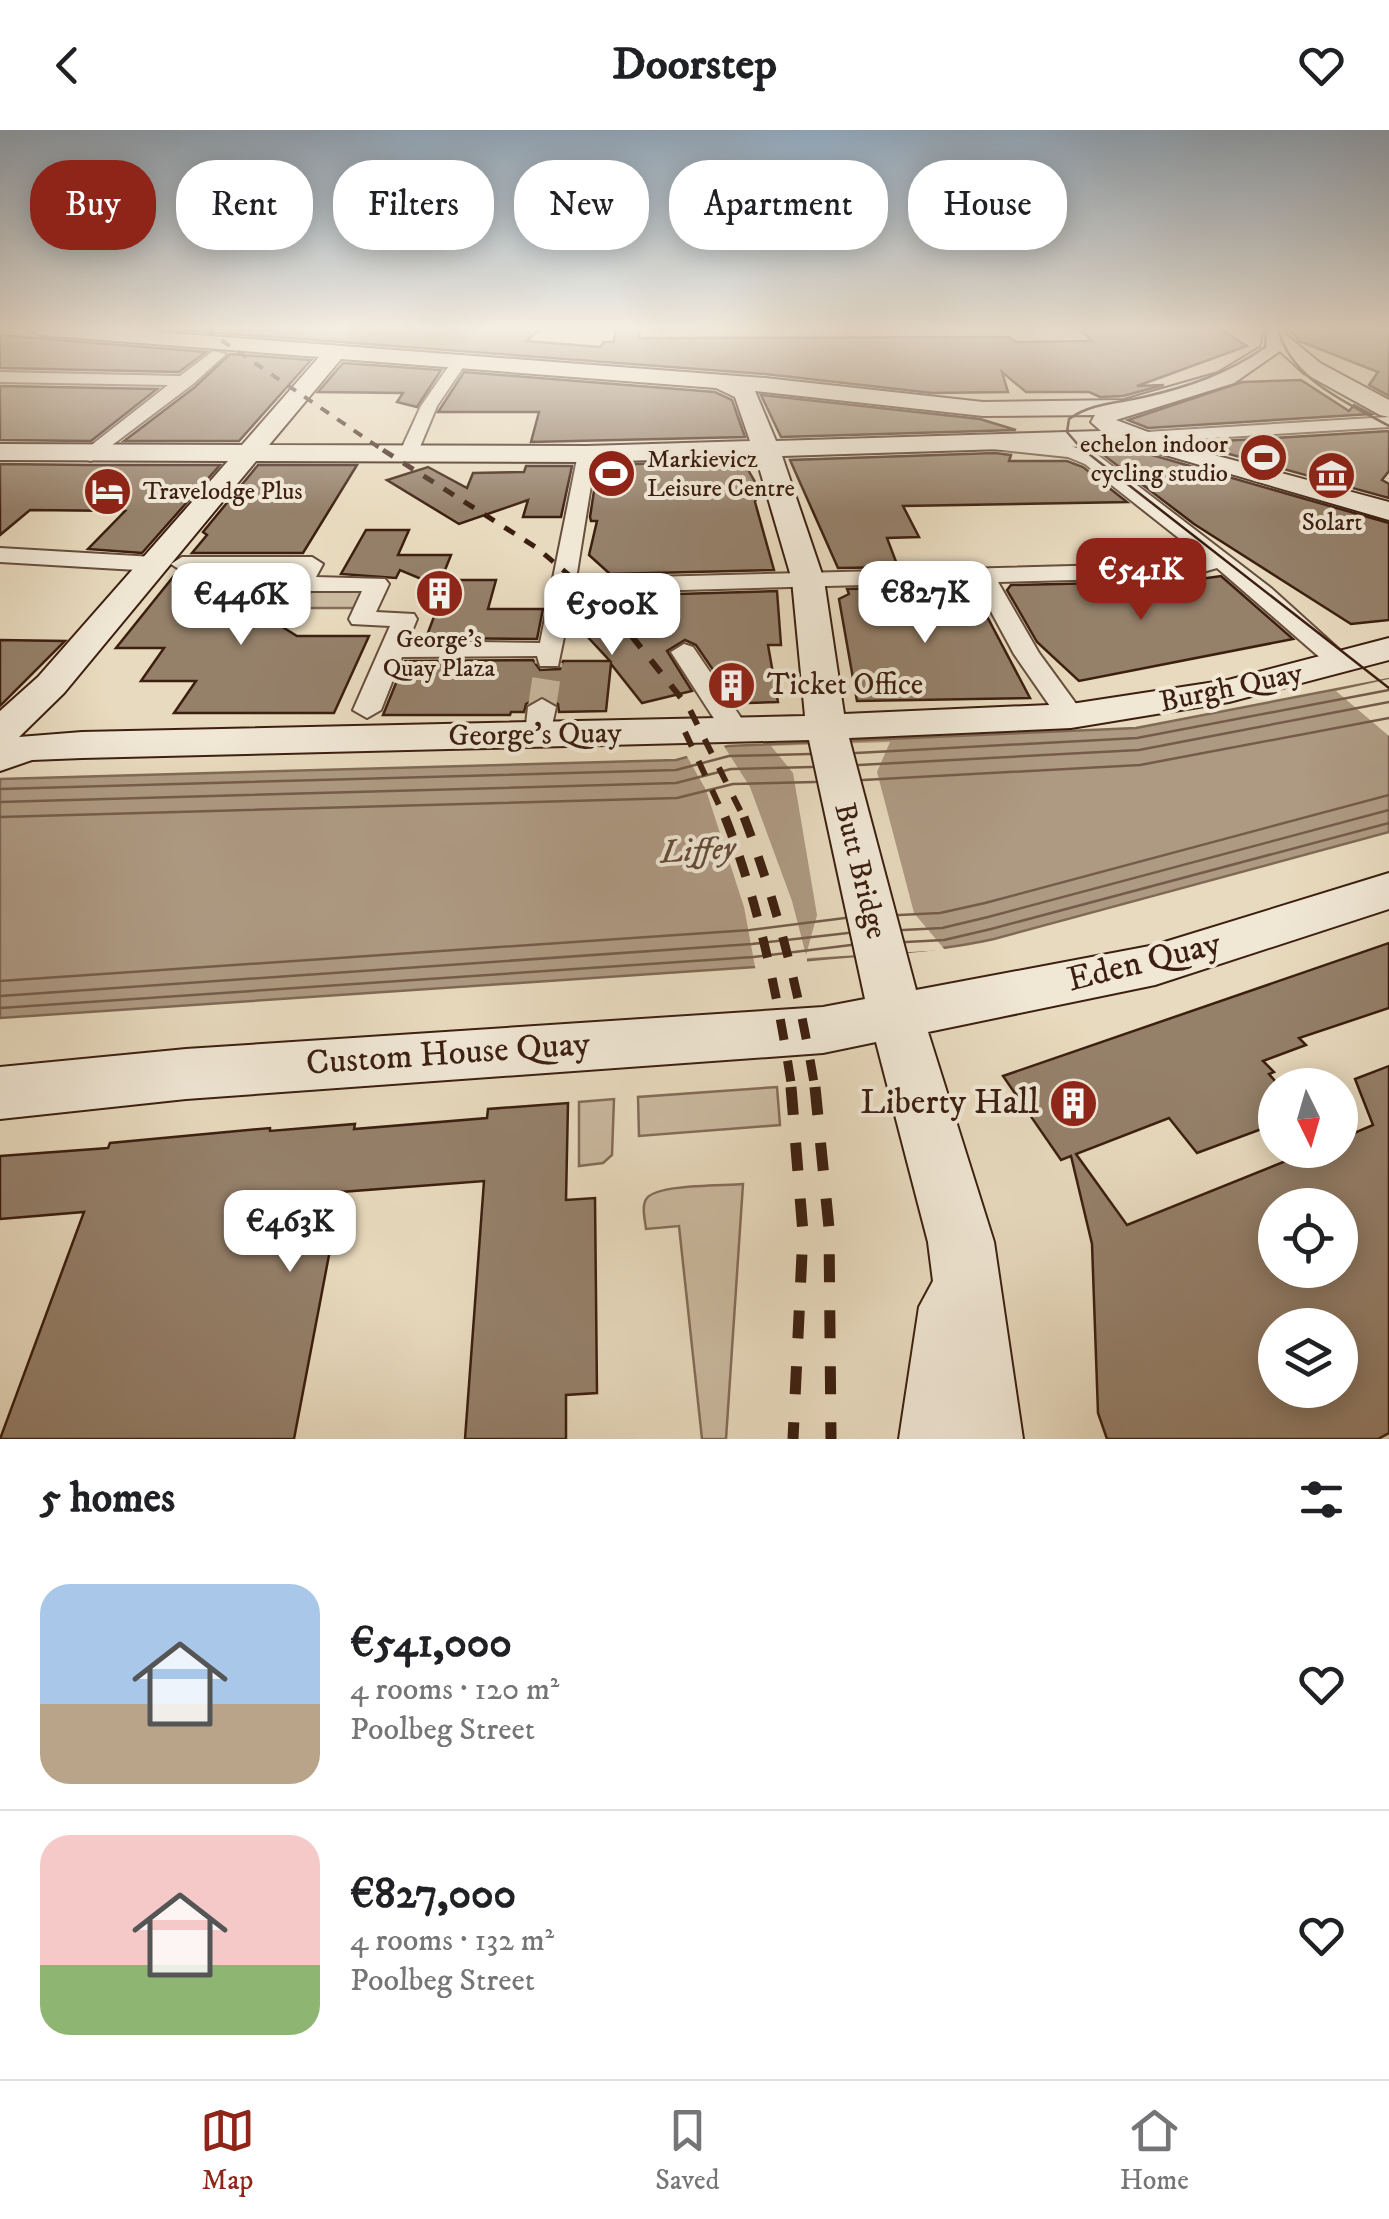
<!DOCTYPE html>
<meta charset="utf-8">
<style>
body{margin:0;font-family:"IM FELL DW Pica",serif;background:#f6f6f6;color:#202124;height:100vh;display:flex;flex-direction:column;font-size:38px;white-space:nowrap}
*{box-sizing:border-box;margin:0}
p{font-size:32px;color:#757577}
.icon{flex:none;width:55px;height:55px;fill:none;stroke:currentColor;stroke-width:2;stroke-linecap:round;stroke-linejoin:round}
.map{position:relative;height:1309px;overflow:hidden}
.drawer{display:flex;flex-direction:column;background:#fff;flex:1}
.drawer>*{flex:none}
.top-card{position:absolute;left:30px;top:30px;width:1330px;height:90px;display:flex;gap:20px}
.needle{width:65px;rotate:175deg}
.controls{position:absolute;left:1258px;top:938px;display:grid;gap:20px}
.controls a{display:grid;place-items:center;width:100px;height:100px;border-radius:50%;background:#fff;box-shadow:0 5px 25px #0003;font-size:50px}
.price{position:absolute;translate:-50% -85px;padding:0 22px;border-radius:20px;background:#fff;color:#222;font-size:32px;line-height:65px;filter:drop-shadow(0 2px 5px #0008)}
.price::after{content:'';position:absolute;left:50%;top:60px;width:30px;height:22px;margin-left:-15px;background:inherit;clip-path:polygon(0 0,100% 0,50% 100%)}
.price.on{background:#8f2418;color:#fff}
ul{padding:0;list-style:none}
li{display:flex;align-items:center;gap:30px;height:250px;padding:0 40px}
li+li{border-top:2px solid #e0e0e0}
li span{display:grid;place-items:center;flex:none;width:280px;height:200px;border-radius:30px;color:#555}
li>.icon{margin-inline-start:auto}
span .icon{width:120px;height:120px;fill:#fffc;stroke-width:1}
li b{font-size:42px}
h2{display:flex;justify-content:space-between;align-items:center;height:120px;padding:0 40px;font-size:42px}
.tag{padding:0 35px;border-radius:40px;background:#fff;box-shadow:0 5px 25px #0003;font-size:35px;line-height:90px}
.tag.on{background:#8f2418;color:#fff}
header{display:flex;justify-content:space-between;align-items:center;height:130px;padding:0 40px;background:#fff;font-size:45px;font-weight:800}
.menu{display:flex;justify-content:space-around;align-items:center;height:140px;border-top:2px solid #e0e0e0;background:#fff;font-size:28px;color:#757577}
.menu a{display:grid;justify-items:center;gap:5px}
.menu .on{color:#8f2418}
.map>svg:first-child{display:block}
.green{fill:#cbbaa0;stroke:#846c58;stroke-width:2.5}
.water{fill:#ae9a83;stroke:#806955;stroke-width:2.5}
.pier{fill:#e8dabe}
.lines{fill:none;stroke-linecap:round;stroke-linejoin:round}
.shore{stroke:#755c4a;stroke-width:2.5}
.building{fill:#95806a;stroke:#3c1f10;stroke-width:2.5;fill-rule:evenodd}
.street-tunnel{stroke:#c6b59b;stroke-width:28;stroke-dasharray:28 14;stroke-linecap:butt}
.street-casing{stroke:#674e3c;stroke-width:4}
.secondary-casing{stroke:#3c1f10;stroke-width:4}
.street{fill:#f0e7d5;fill-rule:evenodd}
.secondary{fill:#f0e7d5;fill-rule:evenodd}
.tram{stroke:#3c1f10;stroke-width:2.5}
.rail-far4{stroke:#3c1f10;stroke-width:4;stroke-dasharray:10 10;stroke-linecap:butt}
.rail-far3{stroke:#3c1f10;stroke-width:5;stroke-dasharray:12 12;stroke-linecap:butt}
.rail-far2{stroke:#3c1f10;stroke-width:6;stroke-dasharray:16 16;stroke-linecap:butt}
.rail-far1{stroke:#3c1f10;stroke-width:9;stroke-dasharray:21 21;stroke-linecap:butt}
.rail{stroke:#3c1f10;stroke-width:11;stroke-dasharray:28 28;stroke-linecap:butt}
.labels{text-anchor:middle;dominant-baseline:central;stroke-width:8;stroke-linejoin:round;paint-order:stroke}
.far-poi-label{font-size:25px;fill:#3c1f10;stroke:#f0e7d5;text-anchor:start}
.poi-label{font-size:30px;fill:#3c1f10;stroke:#f0e7d5;text-anchor:start}
.street-label{font-size:30px;fill:#3c1f10;stroke:#f0e7d5}
.water-label{font-size:32px;font-style:italic;fill:#644a38;stroke:#f0e7d5}
.near-street-label{font-size:35px;fill:#3c1f10;stroke:#f0e7d5}
.near-poi-label{font-size:35px;fill:#3c1f10;stroke:#f0e7d5;text-anchor:end}
</style>
<header><svg class="icon" aria-label="back" viewBox="0 0 24 24"><path d="M15 5l-7 7 7 7"/></svg>Doorstep<svg class="icon" aria-label="heart" viewBox="0 0 24 24"><path d="M12 20l-8-8c-3-5 5-10 8-4 3-6 11-1 8 4z"/></svg></header>
<div class="map">
<svg width="1389" height="1309" viewBox="0 0 1389 1309">
<rect width="100%" height="100%" fill="#e8dabe"/>
<filter id="stains"><feTurbulence type="fractalNoise" baseFrequency=".002" numOctaves="4"/><feColorMatrix values="0 0 0 0 .2 0 0 0 0 .09 0 0 0 0 .02 0 0 0 .5 -.17"/></filter>
<radialGradient id="worn" r=".72"><stop offset=".6" stop-color="#630" stop-opacity="0"/><stop offset="1" stop-color="#630" stop-opacity=".3"/></radialGradient>
<!-- green -->
<g class="green">
<polygon points="313,458 368,458 358,478 302,478"/>
<polygon points="777,957 780,995 639,1006 638,967"/>
<polygon points="614,969 612,1025 603,1033 579,1036 579,972"/>
<path d="M743,1054L726,1309H702L679,1096L646,1099C645,1090 641,1075 647,1068C658,1054 724,1056 743,1054Z"/>
</g>
<!-- water -->
<path class="water" d="M1389,549V702L994,809C915,827 834,823 755,837L0,888V649L676,630L728,616L1136,598Z"/>
<!-- pier -->
<g class="pier">
<polygon points="1389,549 1389,606 1336,561"/>
<polygon points="890,612 877,642 914,783 945,820 807,828 807,833 756,842 744,777 706,660 685,623 722,613 750,657 792,771 806,825 817,785 793,643 771,616"/>
</g>
<g class="lines">
<!-- shore -->
<g class="shore">
<polyline points="856,623 1137,608 1389,560"/>
<polyline points="859,635 1139,620 1389,572"/>
<polyline points="863,650 1140,635 1389,588"/>
<polyline points="0,659 676,640 729,626 810,624"/>
<polyline points="0,672 676,653 731,639 812,637"/>
<polyline points="0,687 677,668 733,654 815,652"/>
<polyline points="899,785 940,783 985,773 1389,665"/>
<polyline points="903,800 942,798 988,787 1389,680"/>
<polyline points="906,812 944,810 991,799 1389,693"/>
<polyline points="0,851 750,800 845,788"/>
<polyline points="0,866 752,814 848,803"/>
<polyline points="0,878 753,827 851,815"/>
</g>
</g>
<!-- building -->
<g class="building">
<polygon points="167,199 511,199 538,201 526,211 600,217 604,212 614,212 616,199 640,199 639,208 1009,207 1016,212 1092,211 1079,199 1222,200 1247,216 1137,256 1164,255 1123,266 1100,267 1089,262 1026,262 1002,242 1008,262 932,263 765,244"/>
<polygon points="1289,199 1389,199 1389,266 1369,255 1378,242 1299,211"/>
<polygon points="0,205 47,209 206,222 179,242 0,238"/>
<polygon points="230,224 311,230 239,311 124,311 195,257"/>
<polygon points="343,233 441,240 417,277 397,272 403,263 318,262"/>
<polygon points="464,242 715,262 732,270 745,307 531,312 539,282 438,282"/>
<polygon points="1301,250 1349,281 1354,275 1371,284 1148,298 1128,290 1242,252"/>
<polygon points="0,256 157,259 91,311 0,310"/>
<polygon points="761,265 980,289 1016,300 781,307"/>
<polygon points="1389,301 1389,341 1382,350 1389,354 1389,368 1189,313"/>
<polygon points="1131,319 1389,393 1389,490 1351,494 1194,394 1097,320"/>
<polygon points="995,323 1011,325 1009,331 1067,331 1083,337 1127,372 903,376 919,407 887,408 898,437 838,438 790,330"/>
<polygon points="743,331 759,359 755,372 774,440 610,444 589,425 597,391 591,391 590,387 598,335"/>
<polygon points="0,334 90,335 220,335 142,423 88,419 125,381 30,380 0,405"/>
<polygon points="258,335 357,335 303,423 192,423 207,405 203,402"/>
<polygon points="526,336 572,336 561,387 523,387 528,370 459,394 387,350 428,337 467,358 473,343 524,342"/>
<polygon points="366,400 409,400 398,425 451,425 441,450 496,450 488,479 543,479 537,509 426,508 438,476 422,476 431,453 400,440 396,448 341,444"/>
<polygon points="177,442 290,445 267,483 268,488 297,506 369,506 334,583 174,583 196,551 141,551 164,518 116,518"/>
<polygon points="1221,446 1293,509 1079,551 1037,512 1007,460 1011,455 1186,451"/>
<polygon points="971,456 1030,568 857,571 839,469 849,464 847,459"/>
<polygon points="777,461 781,515 768,515 778,572 748,573 731,566 696,515 685,510 667,521 692,561 642,573 611,534 606,581 559,582 558,574 540,566 526,574 524,582 511,582 510,585 383,585 405,531 533,530 540,540 560,539 563,531 610,531 571,489 575,473 608,466"/>
<polygon points="0,510 65,511 0,576"/>
<path d="M1389,813V878L1299,908L1306,915L1263,931L1274,942L1269,944L1275,951V994L1197,1023L1169,988L1076,1024L1127,1095L1313,1020L1340,1023V1009L1373,995L1355,949L1389,936V1303L1378,1309H1107L1098,1283L1092,1114L1071,1026L1061,1030L1003,946ZM1275,1075H1340V1140H1275ZM1275,1195H1340V1260H1275Z"/>
<polygon points="568,973 566,1070 595,1068 597,1263 566,1265 566,1309 465,1309 484,1051 341,1062 294,1309 0,1309 84,1082 0,1089 0,1026 108,1018 110,1013 270,998 270,1001 355,994 354,999 487,988 488,979"/>
</g>
<g class="lines">
<!-- street-tunnel -->
<polyline class="street-tunnel" points="542,577 549,531"/>
<defs>
<g id="street">
<polygon points="213,221 226,224 193,254 91,331 84,329 84,321 168,255 0,252 0,242 180,246"/>
<polygon points="453,230 466,233 437,276 417,324 415,328 401,328 399,324 421,276"/>
<polygon points="1389,287 1389,297 1130,313 1121,308 1130,303"/>
<polygon points="998,310 1071,316 1099,326 1271,458 1354,533 1341,541 1332,538 1217,438 1186,447 998,452 1039,523 1085,586 1071,594 1061,592 1014,524 975,452 573,463 558,536 540,536 537,526 402,527 381,580 367,588 353,580 390,496 352,494 349,489 362,461 308,461 291,490 282,492 270,485 297,441 182,441 171,434 182,427 312,427 323,434 316,447 385,449 389,454 376,482 414,484 417,489 408,511 540,513 578,324 587,318 596,324 576,449 1185,433 1204,428 1085,334 1068,327 992,319 992,311"/>
<polygon points="0,418 154,427 165,434 154,441 0,432"/>
<polygon points="684,514 693,517 750,601 746,607 726,607 722,601 671,522"/>
<polygon points="542,569 556,577 549,609 529,609 525,603 528,577"/>
</g>
<path id="secondary" d="M29,199H118L765,248L983,272L1124,270L1218,243L1261,217L1265,199H1285V204L1320,233L1389,270V287L1380,285L1304,243L1280,221L1234,253L1116,290L1199,321L1389,372V390L1131,315L782,326L824,450L844,584L1071,574L1228,550L1389,508V530L1229,572L1071,598L849,608L916,860L1155,815L1389,743V779L1155,855L928,902L994,1112L1023,1309H899L919,1177L933,1151L928,1112L876,912L823,923L186,969L0,989V937L186,919L823,877L865,869L809,610L82,628L32,630L0,641V581L38,547L228,331L0,330V314L242,315L319,227L39,205ZM341,229L716,258L735,267L750,311L587,316L269,315ZM755,261L983,286L1095,285L1091,292L1101,301L776,311ZM756,327L792,450L805,586L82,602L19,607L64,563L256,331L587,332Z"/>
</defs>
<!-- street casing -->
<use href="#street" class="street-casing"/>
<!-- secondary casing -->
<use href="#secondary" class="secondary-casing"/>
<!-- street -->
<use href="#street" class="street"/>
<!-- secondary -->
<use href="#secondary" class="secondary"/>
<!-- tram -->
<g class="tram">
<path d="M1266,199L1265,217C1228,243 1187,257 1143,267C1117,273 1091,273 1069,289L1067,302L1080,317L1389,558"/>
<path d="M1278,199C1290,249 1348,273 1389,296"/>
</g>
<!-- rail-far4 -->
<polyline class="rail-far4" points="205,199 387,323"/>
<!-- rail-far3 -->
<polyline class="rail-far3" points="383,320 537,418 613,482"/>
<!-- rail-far2 -->
<g class="rail-far2">
<polyline points="611,480 689,578 745,690"/>
<polyline points="685,602 726,690"/>
</g>
<!-- rail-far1 -->
<g class="rail-far1">
<path d="M725,687C759,774 778,867 792,959"/>
<path d="M744,687C778,777 800,865 815,959"/>
</g>
<!-- rail -->
<g class="rail">
<polyline points="791,957 803,1103 793,1309"/>
<polyline points="815,957 829,1098 831,1309"/>
</g>
</g>
<!-- sky -->
<linearGradient id="sky" x2="0" y2="1"><stop stop-color="#91aac0"/><stop offset="0.52" stop-color="#f5eee2"/><stop offset="1" stop-color="#f5eee2" stop-opacity="0"/></linearGradient>
<rect width="1389" height="382" fill="url(#sky)"/>
<!-- icons -->
<defs>
<symbol id="stadium-disc" viewBox="-11 -11 22 22"><circle r="9.5" fill="#8f2418" stroke="#f0e7d5"/><path d="M0-5a6.5 5 0 1 0 0 10a6.5 5 0 1 0 0-10ZM-3.5-1.8h7v3.6h-7Z" fill="#fff"/></symbol>
<symbol id="museum-disc" viewBox="-11 -11 22 22"><circle r="9.5" fill="#8f2418" stroke="#f0e7d5"/><path d="M0-6L6-3V-2H-6V-3ZM-5-1h2V3h-2ZM-1-1h2V3h-2ZM3-1h2V3H3ZM-6 4H6V6H-6Z" fill="#fff"/></symbol>
<symbol id="hotel-disc" viewBox="-11 -11 22 22"><circle r="9.5" fill="#8f2418" stroke="#f0e7d5"/><path d="M-6-4.5h1.5V1H6V5H4.5V3h-9V5H-6ZM-4 0a1.8 1.8 0 1 1 3.6 0ZM.5 0V-2.5h3Q6-2.5 6 0Z" fill="#fff"/></symbol>
<symbol id="building-disc" viewBox="-11 -11 22 22"><circle r="9.5" fill="#8f2418" stroke="#f0e7d5"/><path d="M-4-6H4V6H1V3H-1V6H-4ZM-2.5-4.3h1.7v1.8h-1.7ZM.8-4.3h1.7v1.8H.8ZM-2.5-1h1.7V.8h-1.7ZM.8-1h1.7V.8H.8Z" fill="#fff"/></symbol>
</defs>
<g fill-rule="evenodd">
<use href="#stadium-disc" x="1236" y="300" width="55" height="55"/>
<use href="#stadium-disc" x="584" y="316" width="55" height="55"/>
<use href="#museum-disc" x="1304" y="318" width="55" height="55"/>
<use href="#hotel-disc" x="80" y="334" width="55" height="55"/>
<use href="#building-disc" x="412" y="436" width="55" height="55"/>
<use href="#building-disc" x="704" y="528" width="55" height="55"/>
<use href="#building-disc" x="1046" y="946" width="55" height="55"/>
</g>
<g class="labels">
<!-- far-poi labels -->
<g class="far-poi-label">
<text x="1228" y="314" text-anchor="end">echelon indoor<tspan x="1228" dy="29">cycling studio</tspan></text>
<text x="647" y="329">Markievicz<tspan x="647" dy="29">Leisure Centre</tspan></text>
<text x="143" y="361">Travelodge Plus</text>
<text x="1332" y="392" text-anchor="middle">Solart</text>
<text x="439" y="509" text-anchor="middle">George's<tspan x="439" dy="29">Quay Plaza</tspan></text>
</g>
<!-- poi labels -->
<g class="poi-label">
<text x="767" y="555">Ticket Office</text>
</g>
<!-- street labels -->
<g class="street-label">
<text transform="translate(1231 558) rotate(-12)">Burgh Quay</text>
<text transform="translate(535 605) rotate(-1)">George's Quay</text>
<text transform="translate(860 741) rotate(76)">Butt Bridge</text>
</g>
<!-- water labels -->
<g class="water-label">
<text transform="translate(698 721) rotate(-4)">Liffey</text>
</g>
<!-- near-street labels -->
<g class="near-street-label">
<text transform="translate(1144 832) rotate(-14)">Eden Quay</text>
<text transform="translate(448 924) rotate(-4)">Custom House Quay</text>
</g>
<!-- near-poi labels -->
<g class="near-poi-label">
<text x="1039" y="973">Liberty Hall</text>
</g>
</g>
<rect width="100%" height="100%" filter="url(#stains)"/>
<rect width="100%" height="100%" fill="url(#worn)"/>
</svg>
<div class="controls">
<a><svg class="needle" viewBox="-14 -14 28 28"><path d="M0-13l5 13h-10z" fill="#e53935"/><path d="M0 13l5-13h-10z" fill="#757577"/></svg></a>
<a><svg class="icon" aria-label="locate" viewBox="0 0 24 24"><circle cx="12" cy="12" r="6"/><path d="M12 2v4M12 18v4M2 12h4M18 12h4"/></svg></a>
<a><svg class="icon" aria-label="layers" viewBox="0 0 24 24"><path d="M12 4l9 5-9 5-9-5zM3 14l9 5 9-5"/></svg></a>
</div>
<b class="price on" style="left:1141px;top:493px">€541K</b>
<b class="price" style="left:925px;top:516px">€827K</b>
<b class="price" style="left:241px;top:518px">€446K</b>
<b class="price" style="left:612px;top:528px">€500K</b>
<b class="price" style="left:290px;top:1145px">€463K</b>
<div class="top-card">
<a class="tag on">Buy</a>
<a class="tag">Rent</a>
<a class="tag">Filters</a>
<a class="tag">New</a>
<a class="tag">Apartment</a>
<a class="tag">House</a>
</div>
</div>
<section class="drawer">
<h2>5 homes<svg class="icon" aria-label="filters" viewBox="0 0 24 24"><path d="M4 7h16M4 17h16"/><circle cx="9" cy="7" r="2"/><circle cx="15" cy="17" r="2"/></svg></h2>
<ul>
<li><span style="background:linear-gradient(#a9c7e8 60%,#b9a48a 0)"><svg class="icon" aria-label="home" viewBox="0 0 24 24"><path d="M3 11l9-7 9 7M6 9v11h12V9"/></svg></span><div><b>€541,000</b><p>4 rooms · 120 m²</p><p>Poolbeg Street</p></div><svg class="icon" aria-label="heart" viewBox="0 0 24 24"><path d="M12 20l-8-8c-3-5 5-10 8-4 3-6 11-1 8 4z"/></svg></li>
<li><span style="background:linear-gradient(#f6c9c9 65%,#8fb573 0)"><svg class="icon" aria-label="home" viewBox="0 0 24 24"><path d="M3 11l9-7 9 7M6 9v11h12V9"/></svg></span><div><b>€827,000</b><p>4 rooms · 132 m²</p><p>Poolbeg Street</p></div><svg class="icon" aria-label="heart" viewBox="0 0 24 24"><path d="M12 20l-8-8c-3-5 5-10 8-4 3-6 11-1 8 4z"/></svg></li>
</ul>
</section>
<nav class="menu">
<a class="on"><svg class="icon" aria-label="map" viewBox="0 0 24 24"><path d="M3 6l6-2 6 2 6-2v14l-6 2-6-2-6 2zM9 4v14M15 6v14"/></svg>Map</a>
<a><svg class="icon" aria-label="saved" viewBox="0 0 24 24"><path d="M7 4h10v16l-5-4-5 4z"/></svg>Saved</a>
<a><svg class="icon" aria-label="home" viewBox="0 0 24 24"><path d="M3 11l9-7 9 7M6 9v11h12V9"/></svg>Home</a>
</nav>
